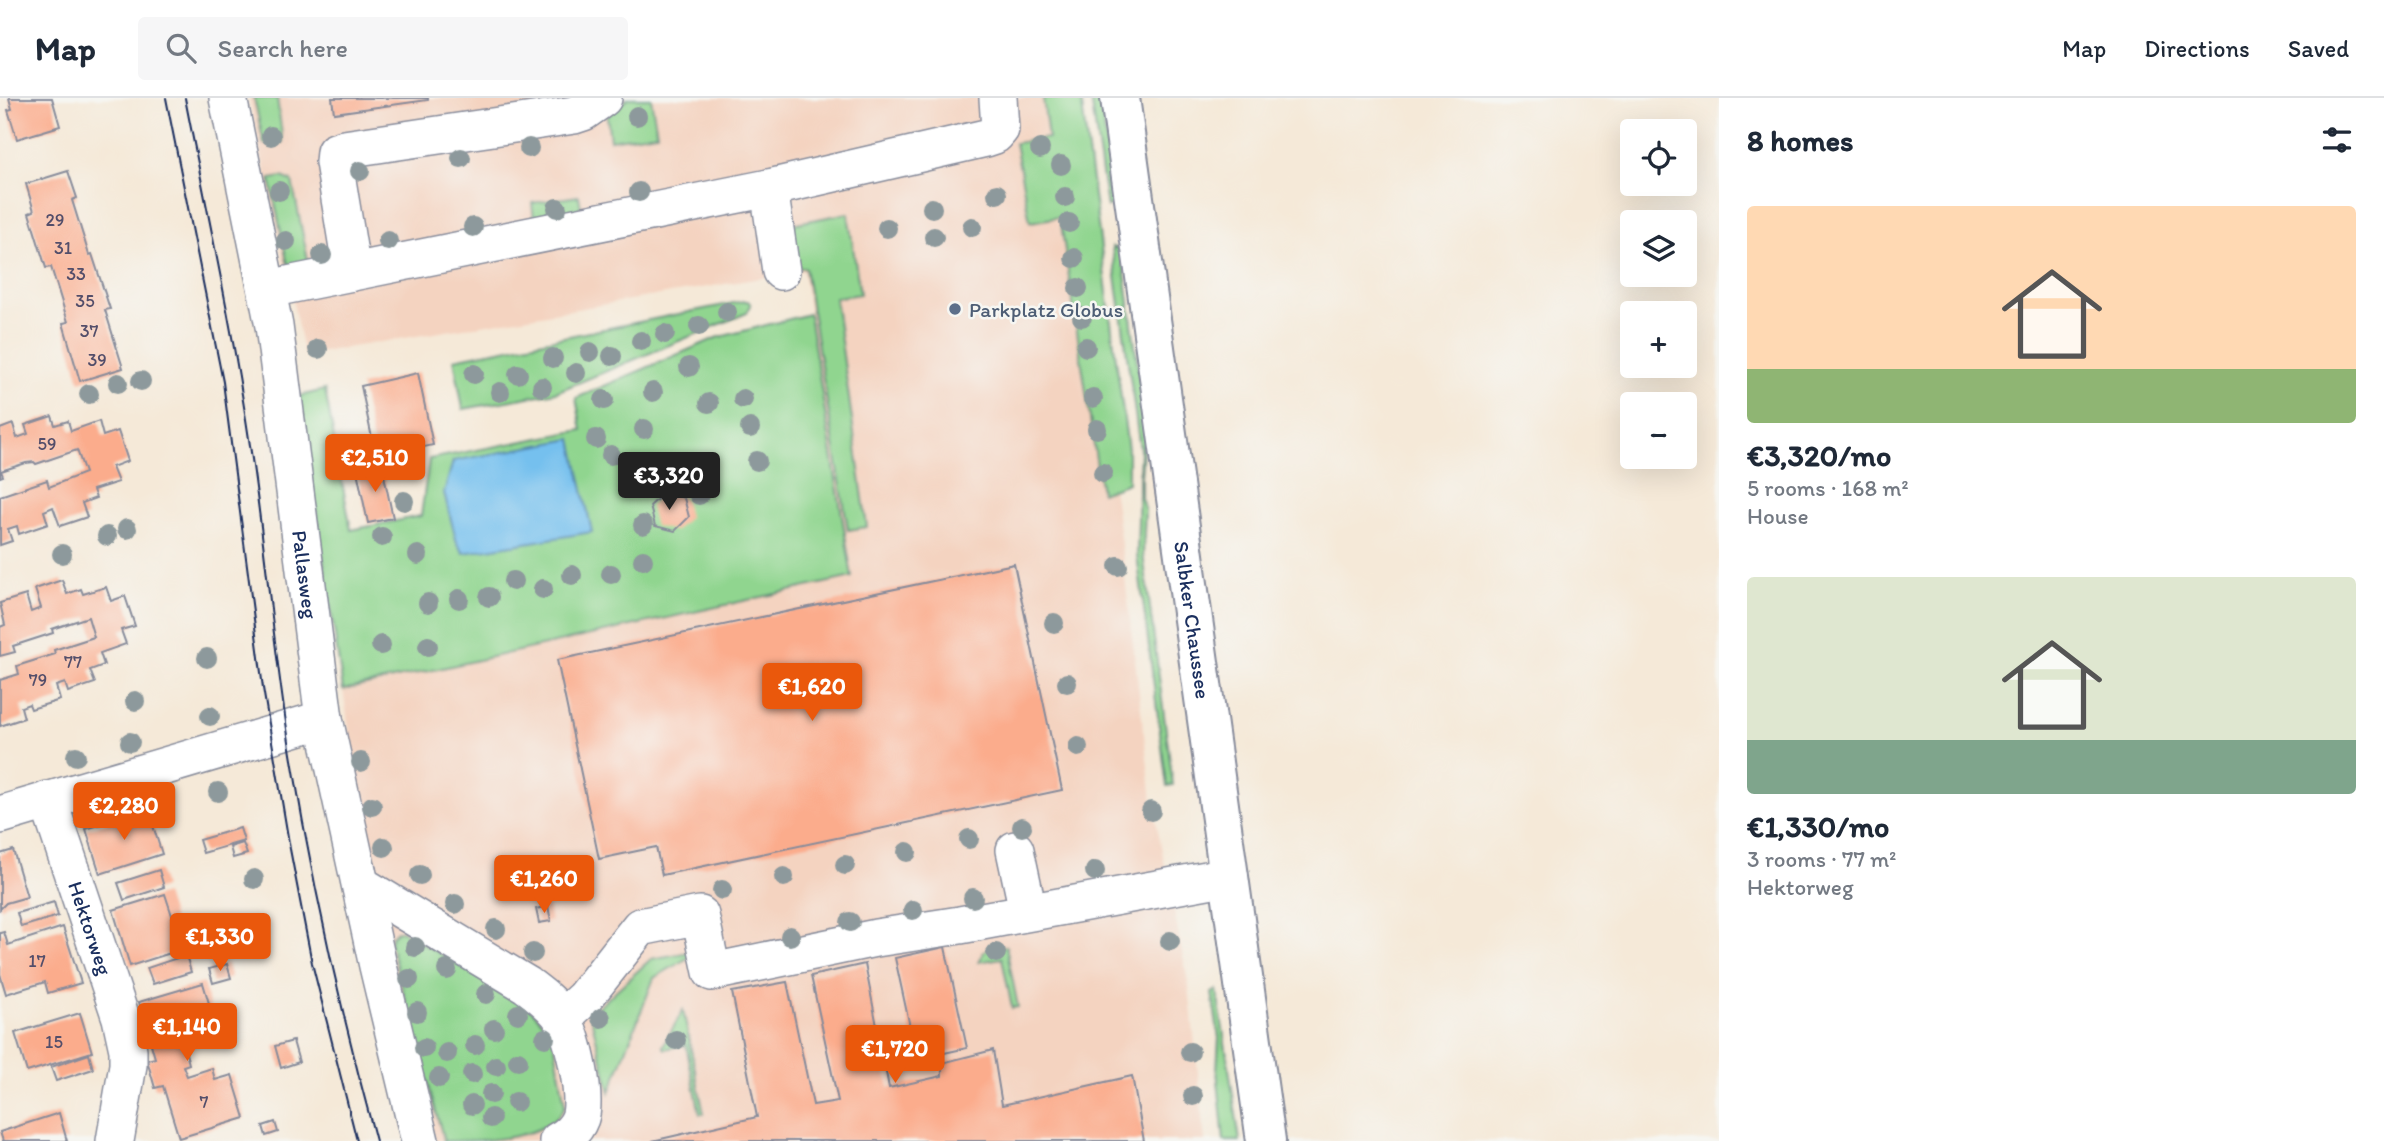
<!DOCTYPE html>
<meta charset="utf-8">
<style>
body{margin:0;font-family:Itim,sans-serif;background:#f6f6f7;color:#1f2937;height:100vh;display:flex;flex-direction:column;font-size:26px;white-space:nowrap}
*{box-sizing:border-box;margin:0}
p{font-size:23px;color:#747a83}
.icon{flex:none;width:38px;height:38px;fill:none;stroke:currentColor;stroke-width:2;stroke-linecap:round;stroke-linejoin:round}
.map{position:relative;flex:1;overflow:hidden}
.panel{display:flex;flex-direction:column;background:#fff;width:665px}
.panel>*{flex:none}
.tools{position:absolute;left:1620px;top:21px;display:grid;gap:14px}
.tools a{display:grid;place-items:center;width:77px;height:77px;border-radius:7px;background:#fff;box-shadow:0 7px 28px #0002;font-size:35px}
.price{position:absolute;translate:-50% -60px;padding:0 16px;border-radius:7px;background:#ea580c;color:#fff;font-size:23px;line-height:46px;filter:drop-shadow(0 2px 4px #0008)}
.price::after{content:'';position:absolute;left:50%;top:42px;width:21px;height:16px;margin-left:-10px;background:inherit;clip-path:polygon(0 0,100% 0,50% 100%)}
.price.selected{background:#222;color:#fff}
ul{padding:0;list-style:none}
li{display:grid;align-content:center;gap:14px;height:371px;padding:0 28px}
li span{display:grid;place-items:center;height:217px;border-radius:7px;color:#555}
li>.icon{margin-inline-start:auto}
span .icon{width:126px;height:126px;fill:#fffc;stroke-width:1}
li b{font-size:30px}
h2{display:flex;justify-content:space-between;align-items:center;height:84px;padding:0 28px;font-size:30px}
header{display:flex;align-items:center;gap:42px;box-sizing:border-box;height:98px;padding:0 35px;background:#fff;border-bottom:2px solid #e0e1e3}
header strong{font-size:33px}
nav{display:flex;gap:38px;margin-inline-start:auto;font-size:24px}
.search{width:490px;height:63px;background:#f6f6f7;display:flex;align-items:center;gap:18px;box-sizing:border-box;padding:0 24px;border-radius:7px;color:#747a83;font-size:26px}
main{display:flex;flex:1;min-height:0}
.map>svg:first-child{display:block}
.built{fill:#f4d3c0}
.green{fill:#90d58f;stroke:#568276;stroke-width:2}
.water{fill:#75c0ee;stroke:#4878a6;stroke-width:2}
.building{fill:#fbac8c}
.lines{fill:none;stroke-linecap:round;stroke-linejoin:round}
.minor-casing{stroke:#888c9b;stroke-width:40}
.major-casing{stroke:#888c9b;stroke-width:42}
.minor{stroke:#fff;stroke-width:37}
.major{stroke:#fff;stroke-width:38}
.tram{stroke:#1b2f5e;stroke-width:2}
.tree{fill:#8d999c}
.service-dot{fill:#5c6f8a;stroke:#f6f6f2;stroke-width:2.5}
.labels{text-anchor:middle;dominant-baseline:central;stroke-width:5;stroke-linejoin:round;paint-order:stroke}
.number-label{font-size:18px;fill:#534e6a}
.service-label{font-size:21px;fill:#4e5e75;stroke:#f6f6f2;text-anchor:start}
.street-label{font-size:21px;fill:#1b2f5e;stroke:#f6f6f2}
</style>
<header>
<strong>Map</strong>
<div class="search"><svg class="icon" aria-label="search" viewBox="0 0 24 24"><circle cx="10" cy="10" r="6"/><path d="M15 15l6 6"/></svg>Search here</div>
<nav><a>Map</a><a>Directions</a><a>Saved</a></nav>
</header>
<main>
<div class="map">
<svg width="1719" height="1043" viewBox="0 0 1719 1043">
<rect width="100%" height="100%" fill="#f6f6f2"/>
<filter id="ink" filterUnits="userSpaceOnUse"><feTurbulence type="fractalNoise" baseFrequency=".0143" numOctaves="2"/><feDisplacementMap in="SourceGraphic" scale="14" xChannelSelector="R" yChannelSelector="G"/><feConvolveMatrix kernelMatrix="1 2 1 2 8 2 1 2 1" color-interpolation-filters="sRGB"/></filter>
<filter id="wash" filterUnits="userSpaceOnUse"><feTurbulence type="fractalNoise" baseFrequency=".00686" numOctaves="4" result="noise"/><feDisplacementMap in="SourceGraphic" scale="28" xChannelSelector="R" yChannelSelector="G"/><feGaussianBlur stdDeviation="1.57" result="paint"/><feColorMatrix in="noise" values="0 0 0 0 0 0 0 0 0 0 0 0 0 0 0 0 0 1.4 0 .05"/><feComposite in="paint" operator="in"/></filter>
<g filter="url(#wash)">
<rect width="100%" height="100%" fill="#f5e9d8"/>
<!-- built -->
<polygon class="built" points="249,0 1057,0 1119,431 1152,702 1189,889 1205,1043 435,1043 381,838 343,592 852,479 803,173 304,257"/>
<!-- green -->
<g class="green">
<polygon points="254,0 277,0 283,44 264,46"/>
<polygon points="628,0 651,0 657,35 610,42 607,18"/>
<polygon points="1043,0 1081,0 1128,351 1128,385 1101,395 1060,119 1030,124 1015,45 1048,40"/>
<polygon points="1091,0 1100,0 1115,105 1107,109"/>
<polygon points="282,79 292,83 309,167 290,169 287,163 270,81"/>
<polygon points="579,98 581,110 534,121 532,105"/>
<polygon points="848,115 860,196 835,200 867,429 848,432 805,170 795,170 787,127"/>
<polygon points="1112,149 1122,152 1148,344 1143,348 1141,378 1141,399 1145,412 1143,456 1173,687 1167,688 1137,457 1140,351"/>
<polygon points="744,203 748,203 751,207 747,215 556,294 463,311 454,261"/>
<polygon points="809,216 852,479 343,592 299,298 325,292 351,432 421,418 429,361 582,332 576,300 716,240"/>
<path d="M397,833H402L530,910L553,936L565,1008C548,1043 483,1043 444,1043L390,845L391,839Z"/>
<polygon points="1006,848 1018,909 1012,910 1002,860 979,864 984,853"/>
<polygon points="689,854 691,858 654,880 610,994 590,916 651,861"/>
<polygon points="1217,892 1240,1043 1224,1043 1217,972 1219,940 1212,895"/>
<polygon points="683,912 704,1016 700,1016 686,947 665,951 663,948"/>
</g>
<!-- water -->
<polygon class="water" points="572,341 592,434 464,455 457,445 444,395 453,363"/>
<g id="blocks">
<!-- building -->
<g class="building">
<polygon points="9,0 52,0 60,28 17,41 8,12 12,11"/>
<polygon points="332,0 428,0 428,2 334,15"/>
<polygon points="68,73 77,100 72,102 89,157 92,156 110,211 105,212 123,270 80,283 63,225 68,224 51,169 46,170 29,115 34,113 26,86"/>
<polygon points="418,275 433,347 376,359 361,288"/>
<polygon points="52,318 55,327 68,323 71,333 99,323 103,338 118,333 128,363 112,369 118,384 93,392 96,400 82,405 87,419 60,428 53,409 44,413 48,426 19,436 17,428 8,431 12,443 0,447 0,398 47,382 49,389 85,375 77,352 36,366 34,364 26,365 1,373 3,378 0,379 0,331 13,326 17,340 28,336 25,327"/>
<polygon points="382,368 393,420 368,425 357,373"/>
<polygon points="665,394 684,400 689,419 675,433 655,428 650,408"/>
<polygon points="1014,466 1062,692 662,777 656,749 599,761 557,562"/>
<polygon points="62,482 67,496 81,491 83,496 106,489 111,503 125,498 135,528 121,532 126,546 100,555 104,567 90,572 95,585 68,594 65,585 56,588 60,602 31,611 29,606 21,609 24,620 0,628 0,582 19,576 17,568 55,556 54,552 94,539 88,519 52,531 53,535 13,548 15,554 0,558 0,529 5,527 0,505 26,497 31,514 41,510 35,491"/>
<polygon points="148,712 162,756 100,776 86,731"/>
<polygon points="240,730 244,743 203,755 199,742"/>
<polygon points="243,745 247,756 233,760 230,749"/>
<polygon points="13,752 27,799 6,805 0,811 0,756"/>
<polygon points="159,772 164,789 124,802 118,785"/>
<polygon points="165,796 183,851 130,868 113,812"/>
<polygon points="54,804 58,818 21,829 17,815"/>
<polygon points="548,808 551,823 539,825 536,811"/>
<polygon points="63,829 81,885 48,895 45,884 6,896 0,876 0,835 4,834 8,847"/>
<polygon points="261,845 264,854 255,856 253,847"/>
<polygon points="945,849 967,950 917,961 895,860"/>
<polygon points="186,857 191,874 153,886 147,870"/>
<polygon points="227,866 231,880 213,885 209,871"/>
<polygon points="865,866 889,990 942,978 942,965 993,952 1002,1007 1132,978 1144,1043 652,1043 757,1019 732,894 787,884 813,1007 838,1003 811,878"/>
<polygon points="203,885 216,929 182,940 189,966 183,968 187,978 212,970 215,982 232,977 245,1020 179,1040 163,988 155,990 147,962 155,960 139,904"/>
<polygon points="80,915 92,954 27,974 15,935"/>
<polygon points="293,943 299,964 281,970 275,948"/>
<polygon points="89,956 93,971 56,983 51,969"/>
<polygon points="59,1015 67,1043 3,1043 0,1034"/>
<polygon points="275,1024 278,1034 266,1038 263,1028"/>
</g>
</g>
</g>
<g filter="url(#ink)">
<use href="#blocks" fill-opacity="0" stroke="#888c9b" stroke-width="2"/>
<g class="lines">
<defs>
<g id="minor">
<path id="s1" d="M228,0L274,228L324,621L378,868L420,1043"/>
<polyline points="769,90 781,173"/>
<polyline points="352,174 334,64 335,54 344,51 574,17 583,14 603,0"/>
<polyline points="268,191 769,90 986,40 995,37 1000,31 998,0"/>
<path id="s2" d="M48,702L121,920L128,952V967L115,1043"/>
<polyline points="0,717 324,621"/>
<polyline points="1015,752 1028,813"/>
<path d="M361,787L527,887C540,897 554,907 562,920C574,940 587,999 580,1020C576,1031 568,1038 558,1043"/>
<polyline points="562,920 584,900 640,829 700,817 712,874 876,840 960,827 1229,778"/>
</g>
<g id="major">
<path id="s3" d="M1120,0L1266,1043"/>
</g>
</defs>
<!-- minor casing -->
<use href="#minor" class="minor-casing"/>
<!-- major casing -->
<use href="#major" class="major-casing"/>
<!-- minor -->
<use href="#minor" class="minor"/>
<!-- major -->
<use href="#major" class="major"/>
<!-- tram -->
<g class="tram">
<polyline points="166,0 223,284 263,590 290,751 312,865 357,1043"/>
<path d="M185,0C207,113 232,226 249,341C264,437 272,535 287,631C309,771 339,907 376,1043"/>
</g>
</g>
<!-- trees -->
<g class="tree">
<circle cx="637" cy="18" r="10"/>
<circle cx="271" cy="38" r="10"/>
<circle cx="529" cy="50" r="10"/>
<circle cx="1040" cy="51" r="10"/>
<circle cx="461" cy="60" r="10"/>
<circle cx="1061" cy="67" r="10"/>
<circle cx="360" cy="73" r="10"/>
<circle cx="279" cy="93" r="10"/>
<circle cx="639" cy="94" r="10"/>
<circle cx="997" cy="96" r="10"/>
<circle cx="1065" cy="99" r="10"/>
<circle cx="557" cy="110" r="10"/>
<circle cx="932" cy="110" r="10"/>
<circle cx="1069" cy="125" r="10"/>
<circle cx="473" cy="129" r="10"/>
<circle cx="972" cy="129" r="10"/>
<circle cx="887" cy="130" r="10"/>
<circle cx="934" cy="139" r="10"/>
<circle cx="286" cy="143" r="10"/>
<circle cx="388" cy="143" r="10"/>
<circle cx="322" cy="157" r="10"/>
<circle cx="1074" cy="160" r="10"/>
<circle cx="1078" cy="190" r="10"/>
<circle cx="727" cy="214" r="10"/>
<circle cx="1082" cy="219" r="10"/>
<circle cx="699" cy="228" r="10"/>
<circle cx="665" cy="236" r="10"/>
<circle cx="641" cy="243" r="10"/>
<circle cx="1086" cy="249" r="10"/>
<circle cx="318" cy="251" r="10"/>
<circle cx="590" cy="254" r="10"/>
<circle cx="612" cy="258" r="10"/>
<circle cx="553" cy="260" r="10"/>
<circle cx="689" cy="269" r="10"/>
<circle cx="576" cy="275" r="10"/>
<circle cx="474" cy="276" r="10"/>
<circle cx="518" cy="276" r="10"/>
<circle cx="141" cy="283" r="10"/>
<circle cx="118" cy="285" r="10"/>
<circle cx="542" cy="289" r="10"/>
<circle cx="500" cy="294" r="10"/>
<circle cx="653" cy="294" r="10"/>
<circle cx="89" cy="296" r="10"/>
<circle cx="1093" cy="300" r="10"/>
<circle cx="743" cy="301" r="10"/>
<circle cx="604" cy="302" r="10"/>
<circle cx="709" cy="305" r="10"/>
<circle cx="750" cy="330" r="10"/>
<circle cx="644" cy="331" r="10"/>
<circle cx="1097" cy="331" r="10"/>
<circle cx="596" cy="341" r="10"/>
<circle cx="611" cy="357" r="10"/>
<circle cx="757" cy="363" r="10"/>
<circle cx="1103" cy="375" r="10"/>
<circle cx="699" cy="397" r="10"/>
<circle cx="404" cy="403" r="10"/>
<circle cx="643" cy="427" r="10"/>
<circle cx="127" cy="431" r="10"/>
<circle cx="107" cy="438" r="10"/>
<circle cx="382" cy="439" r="10"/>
<circle cx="62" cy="456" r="10"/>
<circle cx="418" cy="457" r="10"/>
<circle cx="643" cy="462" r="10"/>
<circle cx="1118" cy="468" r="10"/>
<circle cx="611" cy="476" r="10"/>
<circle cx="572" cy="477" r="10"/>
<circle cx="513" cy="483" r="10"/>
<circle cx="543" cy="491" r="10"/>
<circle cx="489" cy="499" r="10"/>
<circle cx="459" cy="501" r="10"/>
<circle cx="428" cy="505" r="10"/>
<circle cx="1054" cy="525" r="10"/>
<circle cx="381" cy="547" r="10"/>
<circle cx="428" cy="548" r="10"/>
<circle cx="207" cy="560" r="10"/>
<circle cx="1067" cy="585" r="10"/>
<circle cx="135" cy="603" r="10"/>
<circle cx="210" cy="618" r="10"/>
<circle cx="130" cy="644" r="10"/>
<circle cx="1078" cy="649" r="10"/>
<circle cx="76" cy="658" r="10"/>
<circle cx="361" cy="664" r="10"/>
<circle cx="218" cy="694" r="10"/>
<circle cx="372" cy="708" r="10"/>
<circle cx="1151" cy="713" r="10"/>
<circle cx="1022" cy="729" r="10"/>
<circle cx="969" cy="741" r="10"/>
<circle cx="384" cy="749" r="10"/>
<circle cx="907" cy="754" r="10"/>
<circle cx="845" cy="767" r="10"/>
<circle cx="1095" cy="773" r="10"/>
<circle cx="420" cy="777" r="10"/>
<circle cx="784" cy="779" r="10"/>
<circle cx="254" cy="781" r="10"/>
<circle cx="722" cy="792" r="10"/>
<circle cx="973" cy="800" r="10"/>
<circle cx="455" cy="806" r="10"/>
<circle cx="913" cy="812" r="10"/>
<circle cx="850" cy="824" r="10"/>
<circle cx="496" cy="831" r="10"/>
<circle cx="790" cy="838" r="10"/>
<circle cx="1170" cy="843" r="10"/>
<circle cx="415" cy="849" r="10"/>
<circle cx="533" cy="855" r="10"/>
<circle cx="996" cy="855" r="10"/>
<circle cx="447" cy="872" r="10"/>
<circle cx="409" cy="881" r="10"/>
<circle cx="486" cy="896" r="10"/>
<circle cx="417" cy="914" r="10"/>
<circle cx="518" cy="916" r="10"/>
<circle cx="601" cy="920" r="10"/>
<circle cx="494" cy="931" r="10"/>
<circle cx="545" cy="940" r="10"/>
<circle cx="676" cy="942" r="10"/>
<circle cx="475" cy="947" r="10"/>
<circle cx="424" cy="950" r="10"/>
<circle cx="1190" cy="954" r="10"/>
<circle cx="447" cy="955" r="10"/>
<circle cx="518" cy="963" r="10"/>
<circle cx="496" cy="968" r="10"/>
<circle cx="472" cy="976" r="10"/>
<circle cx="439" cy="980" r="10"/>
<circle cx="491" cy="996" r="10"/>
<circle cx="1193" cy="998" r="10"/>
<circle cx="516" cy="1004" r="10"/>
<circle cx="472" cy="1007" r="10"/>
<circle cx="491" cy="1020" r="10"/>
</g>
</g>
<!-- markers -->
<circle class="service-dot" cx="955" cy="211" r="7"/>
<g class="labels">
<!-- number labels -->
<g class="number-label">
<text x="55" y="122">29</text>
<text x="63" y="150">31</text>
<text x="76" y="176">33</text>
<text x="85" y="203">35</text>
<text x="89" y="233">37</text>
<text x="97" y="262">39</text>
<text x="47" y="346">59</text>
<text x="73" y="564">77</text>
<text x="38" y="582">79</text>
<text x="37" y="863">17</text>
<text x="54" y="944">15</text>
<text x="204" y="1004">7</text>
</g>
<!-- service labels -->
<g class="service-label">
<text x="969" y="211">Parkplatz Globus</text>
</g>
<!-- street labels -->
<g class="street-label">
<text stroke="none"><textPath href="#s1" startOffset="483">Pallasweg</textPath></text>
<text stroke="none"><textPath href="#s3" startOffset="527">Salbker Chaussee</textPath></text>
<text stroke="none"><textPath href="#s2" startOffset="135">Hektorweg</textPath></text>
</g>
</g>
</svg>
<div class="tools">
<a><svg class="icon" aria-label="locate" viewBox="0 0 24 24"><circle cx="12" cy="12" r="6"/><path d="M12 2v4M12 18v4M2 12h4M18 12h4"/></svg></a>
<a><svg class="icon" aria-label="layers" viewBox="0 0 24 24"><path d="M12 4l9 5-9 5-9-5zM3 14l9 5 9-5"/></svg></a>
<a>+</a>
<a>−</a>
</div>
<b class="price" style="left:375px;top:396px">€2,510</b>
<b class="price selected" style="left:669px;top:414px">€3,320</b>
<b class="price" style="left:812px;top:625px">€1,620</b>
<b class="price" style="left:124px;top:744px">€2,280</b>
<b class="price" style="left:544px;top:817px">€1,260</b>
<b class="price" style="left:220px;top:875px">€1,330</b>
<b class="price" style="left:187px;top:965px">€1,140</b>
<b class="price" style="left:895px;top:987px">€1,720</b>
</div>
<section class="panel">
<h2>8 homes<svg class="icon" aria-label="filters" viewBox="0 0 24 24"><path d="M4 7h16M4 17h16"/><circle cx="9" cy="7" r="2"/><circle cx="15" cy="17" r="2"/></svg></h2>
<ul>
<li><span style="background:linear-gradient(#ffd9b3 75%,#8fb573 0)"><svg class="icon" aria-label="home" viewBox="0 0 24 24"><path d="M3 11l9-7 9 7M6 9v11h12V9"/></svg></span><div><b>€3,320/mo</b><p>5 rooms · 168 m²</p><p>House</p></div></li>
<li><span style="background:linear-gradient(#dfe7d0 75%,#7fa58c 0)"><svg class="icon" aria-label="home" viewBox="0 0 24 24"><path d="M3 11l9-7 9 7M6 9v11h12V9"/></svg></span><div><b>€1,330/mo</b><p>3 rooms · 77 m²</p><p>Hektorweg</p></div></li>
</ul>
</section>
</main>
